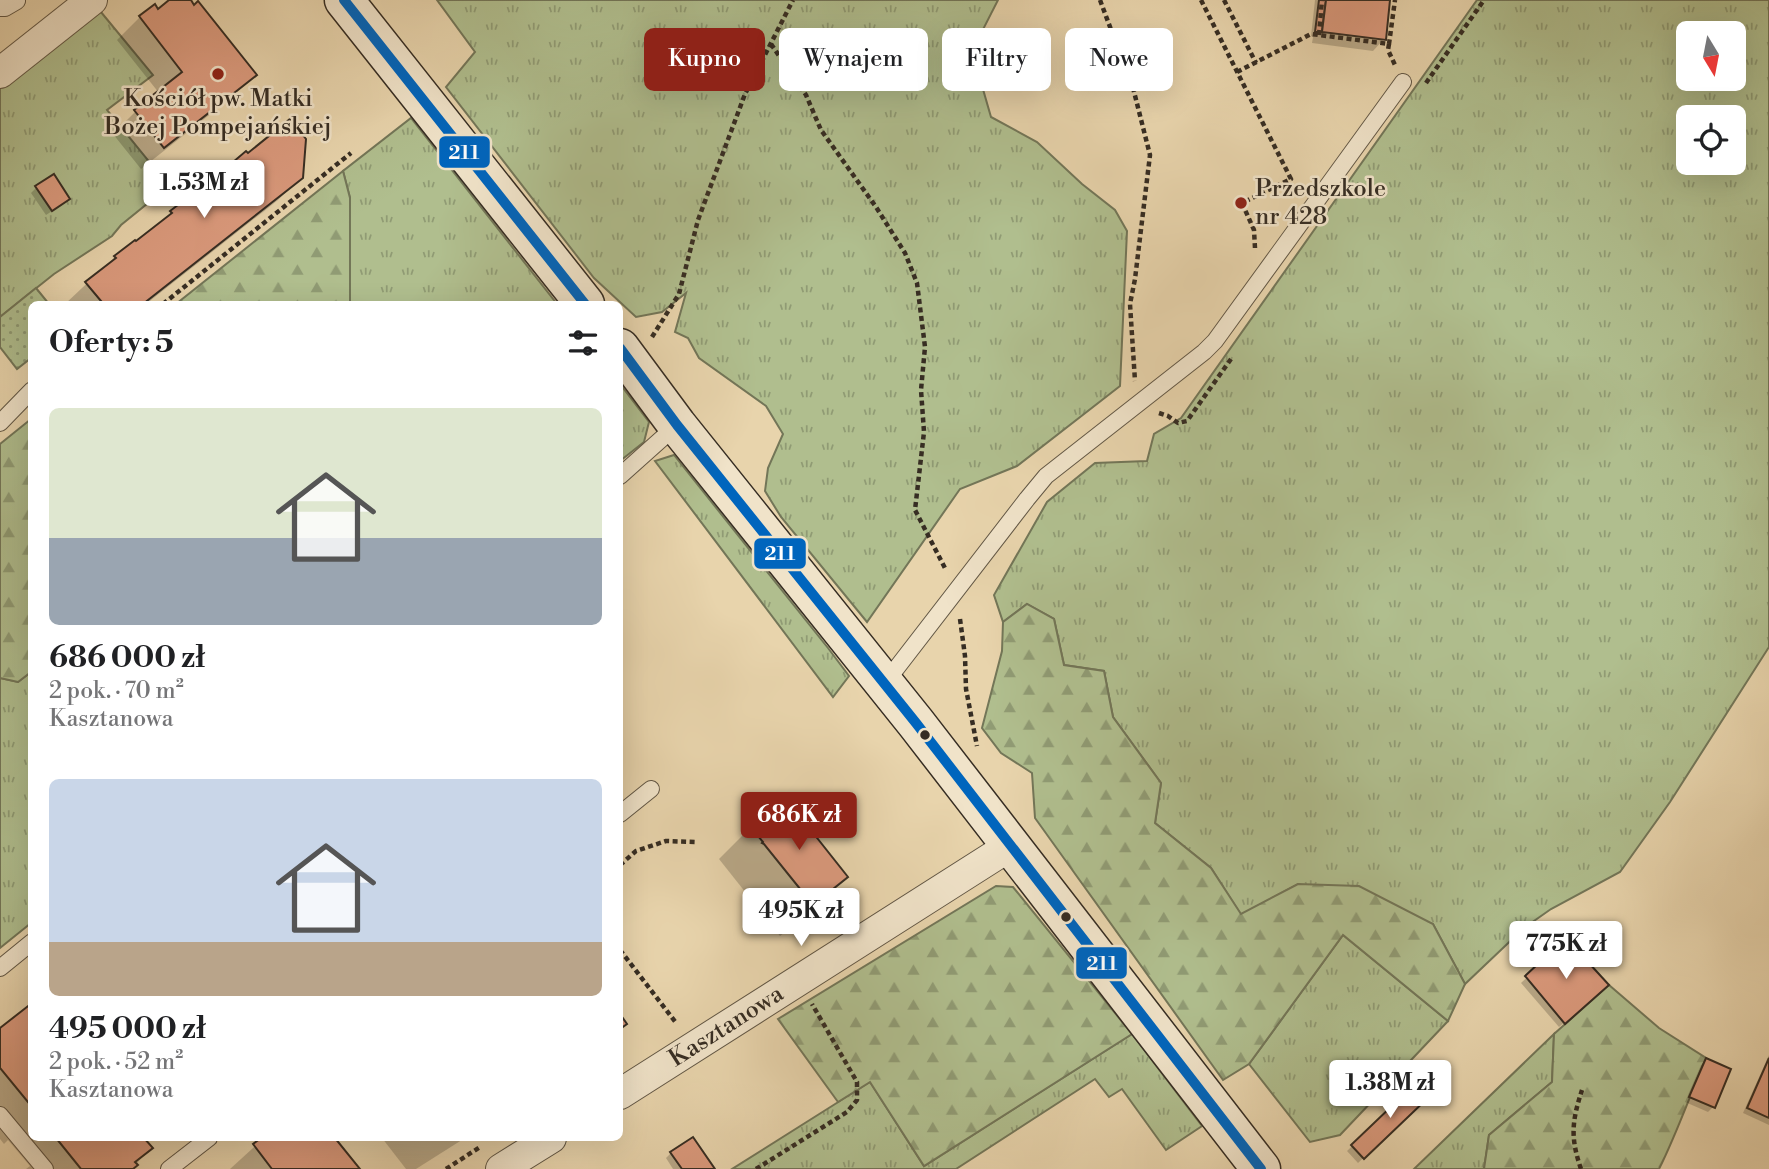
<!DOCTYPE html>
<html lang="pl">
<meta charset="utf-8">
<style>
body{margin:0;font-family:"Libre Bodoni",serif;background:#f2f2f2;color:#202124;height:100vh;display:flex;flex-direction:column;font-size:26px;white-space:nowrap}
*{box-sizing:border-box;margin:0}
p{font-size:23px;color:#757577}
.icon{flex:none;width:38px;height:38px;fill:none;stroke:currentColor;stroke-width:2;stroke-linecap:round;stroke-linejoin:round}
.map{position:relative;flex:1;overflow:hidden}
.sheet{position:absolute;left:28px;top:301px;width:595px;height:840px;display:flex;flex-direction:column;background:#fff;border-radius:10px;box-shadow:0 7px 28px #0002}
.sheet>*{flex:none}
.top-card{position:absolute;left:644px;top:28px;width:665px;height:63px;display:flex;gap:14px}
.needle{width:46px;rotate:170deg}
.controls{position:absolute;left:1676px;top:21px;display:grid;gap:14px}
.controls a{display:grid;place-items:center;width:70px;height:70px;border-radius:10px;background:#fff;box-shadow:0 7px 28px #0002;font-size:35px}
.price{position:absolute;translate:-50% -60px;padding:0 16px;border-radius:7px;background:#fff;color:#222;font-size:23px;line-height:46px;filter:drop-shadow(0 2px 4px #0008)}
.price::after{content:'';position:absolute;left:50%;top:42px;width:21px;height:16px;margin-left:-10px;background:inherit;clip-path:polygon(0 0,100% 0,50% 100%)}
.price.selected{background:#8f2418;color:#fff}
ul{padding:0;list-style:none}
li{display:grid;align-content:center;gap:14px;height:371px;padding:0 21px}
li span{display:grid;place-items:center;height:217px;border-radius:10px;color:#555}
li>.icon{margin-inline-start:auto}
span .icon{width:126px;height:126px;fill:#fffc;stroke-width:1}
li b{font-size:30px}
h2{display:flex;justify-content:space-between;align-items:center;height:84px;padding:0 21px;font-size:30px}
.tag{padding:0 24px;border-radius:10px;background:#fff;box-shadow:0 7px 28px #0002;font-size:24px;line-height:63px}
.tag.selected{background:#8f2418;color:#fff}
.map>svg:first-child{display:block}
.grass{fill:url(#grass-tufts);stroke:#737658;stroke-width:2;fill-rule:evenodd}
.forest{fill:url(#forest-firs);stroke:#737658;stroke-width:2}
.park{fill:url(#park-dots);stroke:#737658;stroke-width:2}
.shadow{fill:#0003}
.building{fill:#db9a7d;stroke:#362d23;stroke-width:2}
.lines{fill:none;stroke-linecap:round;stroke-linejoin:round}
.lane-casing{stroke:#625745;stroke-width:18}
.street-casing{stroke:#625745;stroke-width:32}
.secondary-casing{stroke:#362d23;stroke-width:41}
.path{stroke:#362d23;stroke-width:4.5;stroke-dasharray:5 3.5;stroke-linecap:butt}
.lane{stroke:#f0e3c9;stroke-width:16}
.street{stroke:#f0e3c9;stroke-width:30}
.secondary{stroke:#f0e3c9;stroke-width:38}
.bus-1-casing{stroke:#f0e3c9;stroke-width:16}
.bus-1{stroke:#0065bd;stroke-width:10}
.poi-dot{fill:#8f2418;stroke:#f0e3c9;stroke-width:2.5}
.bus-dot{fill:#362d23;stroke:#f0e3c9;stroke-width:2.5}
.labels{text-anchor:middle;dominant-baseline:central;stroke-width:5;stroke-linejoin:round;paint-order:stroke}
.poi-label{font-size:24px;fill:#362d23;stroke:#f0e3c9}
.street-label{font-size:24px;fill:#362d23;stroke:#f0e3c9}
.line-badge{stroke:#f0e3c9;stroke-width:2.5}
.badge-label{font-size:19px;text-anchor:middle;font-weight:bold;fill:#fff}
</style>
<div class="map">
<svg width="1769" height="1169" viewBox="0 0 1769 1169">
<defs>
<pattern id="grass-tufts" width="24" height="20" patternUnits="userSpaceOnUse" patternTransform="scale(1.75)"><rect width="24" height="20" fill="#b0be8e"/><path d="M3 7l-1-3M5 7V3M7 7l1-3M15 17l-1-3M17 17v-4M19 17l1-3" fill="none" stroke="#909b74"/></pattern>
<pattern id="forest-firs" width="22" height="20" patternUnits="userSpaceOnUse" patternTransform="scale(1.75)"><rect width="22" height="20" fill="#b0be8e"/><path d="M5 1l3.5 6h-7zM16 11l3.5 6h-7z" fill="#909b74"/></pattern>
<pattern id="park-dots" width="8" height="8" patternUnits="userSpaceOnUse" patternTransform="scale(1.75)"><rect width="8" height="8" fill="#b0be8e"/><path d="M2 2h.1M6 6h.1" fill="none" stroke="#909b74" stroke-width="1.8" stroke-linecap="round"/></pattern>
</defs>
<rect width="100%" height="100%" fill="#e8d4ac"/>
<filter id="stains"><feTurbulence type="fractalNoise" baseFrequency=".00286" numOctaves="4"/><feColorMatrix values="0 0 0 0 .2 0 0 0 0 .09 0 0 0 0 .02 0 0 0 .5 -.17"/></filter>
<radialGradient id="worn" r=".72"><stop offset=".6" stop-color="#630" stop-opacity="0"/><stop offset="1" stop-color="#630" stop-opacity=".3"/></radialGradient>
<!-- grass -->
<g class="grass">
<polygon points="437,0 998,0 972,51 991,117 1037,142 1082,184 1115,210 1127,231 1120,386 1017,466 960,489 867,622 781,517 765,491 768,468 783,434 766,406 699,358 688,338 675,332 686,293 662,312 636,317 594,278 446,87 475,52"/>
<path d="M1477,0H1769V647L1670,802L1620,872L1551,909L1524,928L1465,984L1433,924L1298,884L1241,915L1211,868L1155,823L1161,783L1113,717L1104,671L1064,665L1054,619L1027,604L1003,622L994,595L1047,502L1095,463L1147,461L1154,434L1181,418ZM1689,33H1734V79H1689ZM1689,117H1734V163H1689Z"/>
<polygon points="96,6 153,75 107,110 169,186 121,225 112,236 54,274 0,317 0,82"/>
<polygon points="411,118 557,304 350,304 350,198 343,171"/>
<polygon points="620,384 649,422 644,442 620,461"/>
<polygon points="674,455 828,648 849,676 833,697 655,461"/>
<polygon points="31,672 31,923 0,948 0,678 18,682"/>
<polygon points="1343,935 1448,1021 1340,1135 1310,1142 1249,1064"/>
<polygon points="1132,1034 1202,1126 1166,1150 1122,1089 1109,1097 1095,1079 956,1169 732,1169 870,1082 924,1166"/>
<polygon points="1554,1034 1552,1082 1489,1135 1484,1169 1414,1169"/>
</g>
<!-- forest -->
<g class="forest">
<polygon points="343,171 350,198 350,304 176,304"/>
<polygon points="31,419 31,672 18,682 0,678 0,444"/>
<polygon points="1027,604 1054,619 1064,665 1104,671 1113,717 1161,783 1155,823 1211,868 1241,914 1298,884 1359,886 1433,924 1465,984 1448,1021 1343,935 1249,1064 1223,1080 1035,818 1032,773 1001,753 982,728 1002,651 1003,622"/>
<polygon points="996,886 1013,887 1132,1034 924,1166 870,1082 838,1102 778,1019"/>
<path d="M1609,985L1659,1028L1706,1058C1690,1095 1677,1133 1659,1169H1484L1489,1135L1552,1082L1554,1034Z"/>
</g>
<!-- park -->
<polygon class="park" points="36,288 49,304 32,304 31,358 17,369 0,347 0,317"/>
<!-- shadow -->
<g class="shadow">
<polygon points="172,0 188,0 254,75 232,97 141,169 113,134 135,112 159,93 117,40 140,17 154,6 157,11"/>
<polygon points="1315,0 1389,0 1384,39 1373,51 1312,43 1313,37 1311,36"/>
<polygon points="301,177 278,200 146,304 65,304 115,257 157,227 172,213 191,198"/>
<polygon points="36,188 63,204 46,215 31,193"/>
<polygon points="785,800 846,877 814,909 780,936 719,859 751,827"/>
<polygon points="1566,940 1602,990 1559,1027 1521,983"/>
<polygon points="32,1005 32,1138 142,1138 150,1148 132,1169 26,1169 30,1166 8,1140 4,1144 0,1139 0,1030"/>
<polygon points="1769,1055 1769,1125 1743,1113"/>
<polygon points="1706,1060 1713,1107 1708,1112 1685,1102 1701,1065"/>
<polygon points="1417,1084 1428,1096 1358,1163 1347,1151"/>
<polygon points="264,1138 333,1138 358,1169 230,1169"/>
<polygon points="382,1138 465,1138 416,1169 406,1169"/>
<polygon points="671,1153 713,1169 673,1169 666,1158"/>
</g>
<!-- building -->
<g class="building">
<polygon points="169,0 191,0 194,5 198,1 257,75 164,148 134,110 182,72 139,16 155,4 158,9"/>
<polygon points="1319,0 1326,0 1322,32 1315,32"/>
<polygon points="1326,0 1390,0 1386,40 1322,32"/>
<polygon points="290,119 306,139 303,178 143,304 98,304 101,301 85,282 116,258 114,256 135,240 136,241 172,213 170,211 191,195 192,197 227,169 226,168 246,151 248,153"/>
<polygon points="54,174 70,199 52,211 35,186"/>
<polygon points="785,798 796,812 795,813 801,820 802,819 848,877 813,905 764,844 762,843 763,842 750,826"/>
<polygon points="1566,938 1609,985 1565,1024 1525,976"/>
<polygon points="32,1003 32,1107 0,1068 0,1028"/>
<polygon points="620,1014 627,1024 620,1029"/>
<polygon points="1706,1058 1731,1069 1715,1108 1689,1097"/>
<polygon points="1769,1058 1769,1118 1747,1108"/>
<polygon points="1417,1082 1430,1096 1364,1159 1351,1145"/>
<polygon points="693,1137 715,1169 682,1169 670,1152"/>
<polygon points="56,1138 144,1138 153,1148 135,1162 138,1165 133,1169 81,1169"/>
<polygon points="261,1138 335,1138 360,1169 272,1169 253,1144"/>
</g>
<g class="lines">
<defs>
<g id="lane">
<polyline points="0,8 5,8 17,1"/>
<polyline points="0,423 32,390"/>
<polyline points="620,476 677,425"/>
<polyline points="885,683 1027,499 1046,476 1204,352 1215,341 1403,82"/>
<polyline points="620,814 651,789"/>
<polyline points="0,968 32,942"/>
<polyline points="0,1115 45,1169"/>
<polyline points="169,1169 209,1138"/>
</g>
<g id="street">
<polyline points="0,73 92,0"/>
<path id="s1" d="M620,1094L1010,846"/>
<polyline points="501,1169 551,1138"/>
</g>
<g id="secondary">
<polyline points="344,0 585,304"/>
<polyline points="620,348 677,425 916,723 1261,1169"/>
</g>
</defs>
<!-- lane casing -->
<use href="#lane" class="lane-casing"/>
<!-- street casing -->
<use href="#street" class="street-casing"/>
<!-- secondary casing -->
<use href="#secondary" class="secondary-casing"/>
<!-- path -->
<g class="path">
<polyline points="1100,0 1113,35 1126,60 1150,155 1135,279 1130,304 1135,381"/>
<polyline points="1201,0 1291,179 1242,203 1254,230 1255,248"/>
<polyline points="1224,0 1256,63"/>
<polyline points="1319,35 1322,0"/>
<polyline points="771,44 806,95 821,130 876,207 905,253 917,283 925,347 921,390 924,432 915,510 946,570"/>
<polyline points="1389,44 1388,50 1395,65"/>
<polyline points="1237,72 1311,34 1389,44 1395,0"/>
<polyline points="1426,83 1484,0"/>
<polyline points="163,304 351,153"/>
<polyline points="652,337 679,294 698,220 745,94 793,0"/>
<polyline points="1159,413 1168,416 1178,423 1187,421 1231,359"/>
<polyline points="960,619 965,656 966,689 977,746"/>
<polyline points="620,865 636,851 666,841 696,842"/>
<polyline points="620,950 677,1024"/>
<polyline points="446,1169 480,1147"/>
<polyline points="756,1169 847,1112 857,1100 857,1082 812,1004"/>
<path d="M1581,1169C1570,1137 1572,1121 1582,1090"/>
</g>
<!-- lane -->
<use href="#lane" class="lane"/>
<!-- street -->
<use href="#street" class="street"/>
<!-- secondary -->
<use href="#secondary" class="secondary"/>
<defs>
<g id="bus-1">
<polyline points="344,0 585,304"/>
<polyline points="620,348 677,425 916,723 1261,1169"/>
</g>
</defs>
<!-- bus-1 casing -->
<use href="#bus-1" class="bus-1-casing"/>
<!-- bus-1 -->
<use href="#bus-1" class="bus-1"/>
</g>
<!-- markers -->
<g class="poi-dot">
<circle cx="218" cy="74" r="7"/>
<circle cx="1241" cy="203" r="7"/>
</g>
<g class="bus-dot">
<circle cx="925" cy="735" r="6"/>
<circle cx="1066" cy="917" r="6"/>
</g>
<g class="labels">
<!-- poi labels -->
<g class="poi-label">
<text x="218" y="99">Kościół pw. Matki<tspan x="218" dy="28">Bożej Pompejańskiej</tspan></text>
<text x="1255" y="189" text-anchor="start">Przedszkole<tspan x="1255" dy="28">nr 428</tspan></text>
</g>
<!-- street labels -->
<g class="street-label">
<text stroke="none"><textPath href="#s1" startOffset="126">Kasztanowa</textPath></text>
</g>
</g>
<g class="line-badge">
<rect x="438" y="135" width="53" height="34" rx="7" fill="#0065bd"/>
<rect x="753" y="537" width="54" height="33" rx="7" fill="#0065bd"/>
<rect x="1075" y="946" width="53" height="34" rx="7" fill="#0065bd"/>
</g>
<g class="badge-label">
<text x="464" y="159">211</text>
<text x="780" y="560">211</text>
<text x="1102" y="970">211</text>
</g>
<rect width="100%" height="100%" filter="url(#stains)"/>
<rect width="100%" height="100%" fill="url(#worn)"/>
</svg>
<div class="controls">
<a><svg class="needle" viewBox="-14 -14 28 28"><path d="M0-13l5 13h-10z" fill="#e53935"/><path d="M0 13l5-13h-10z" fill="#757577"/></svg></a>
<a><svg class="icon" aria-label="locate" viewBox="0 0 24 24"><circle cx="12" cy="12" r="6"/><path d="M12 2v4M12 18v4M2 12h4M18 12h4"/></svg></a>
</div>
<b class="price" style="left:204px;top:220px">1.53M zł</b>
<b class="price selected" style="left:799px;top:852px">686K zł</b>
<b class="price" style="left:801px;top:948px">495K zł</b>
<b class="price" style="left:1566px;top:981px">775K zł</b>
<b class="price" style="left:1390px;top:1120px">1.38M zł</b>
<div class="top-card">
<a class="tag selected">Kupno</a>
<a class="tag">Wynajem</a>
<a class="tag">Filtry</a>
<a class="tag">Nowe</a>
</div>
<section class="sheet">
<h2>Oferty: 5<svg class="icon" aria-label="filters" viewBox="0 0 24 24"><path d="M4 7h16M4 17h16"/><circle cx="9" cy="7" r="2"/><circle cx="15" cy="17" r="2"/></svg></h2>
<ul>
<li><span style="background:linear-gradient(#dfe7d0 60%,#9aa5b1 0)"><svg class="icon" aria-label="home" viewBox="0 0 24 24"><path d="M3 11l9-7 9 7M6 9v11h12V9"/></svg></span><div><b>686 000 zł</b><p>2 pok. · 70 m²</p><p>Kasztanowa</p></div></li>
<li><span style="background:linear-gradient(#c9d6e8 75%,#b9a48a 0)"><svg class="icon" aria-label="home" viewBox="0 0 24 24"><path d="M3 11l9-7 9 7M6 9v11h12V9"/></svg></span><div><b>495 000 zł</b><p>2 pok. · 52 m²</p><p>Kasztanowa</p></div></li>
</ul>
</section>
</div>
